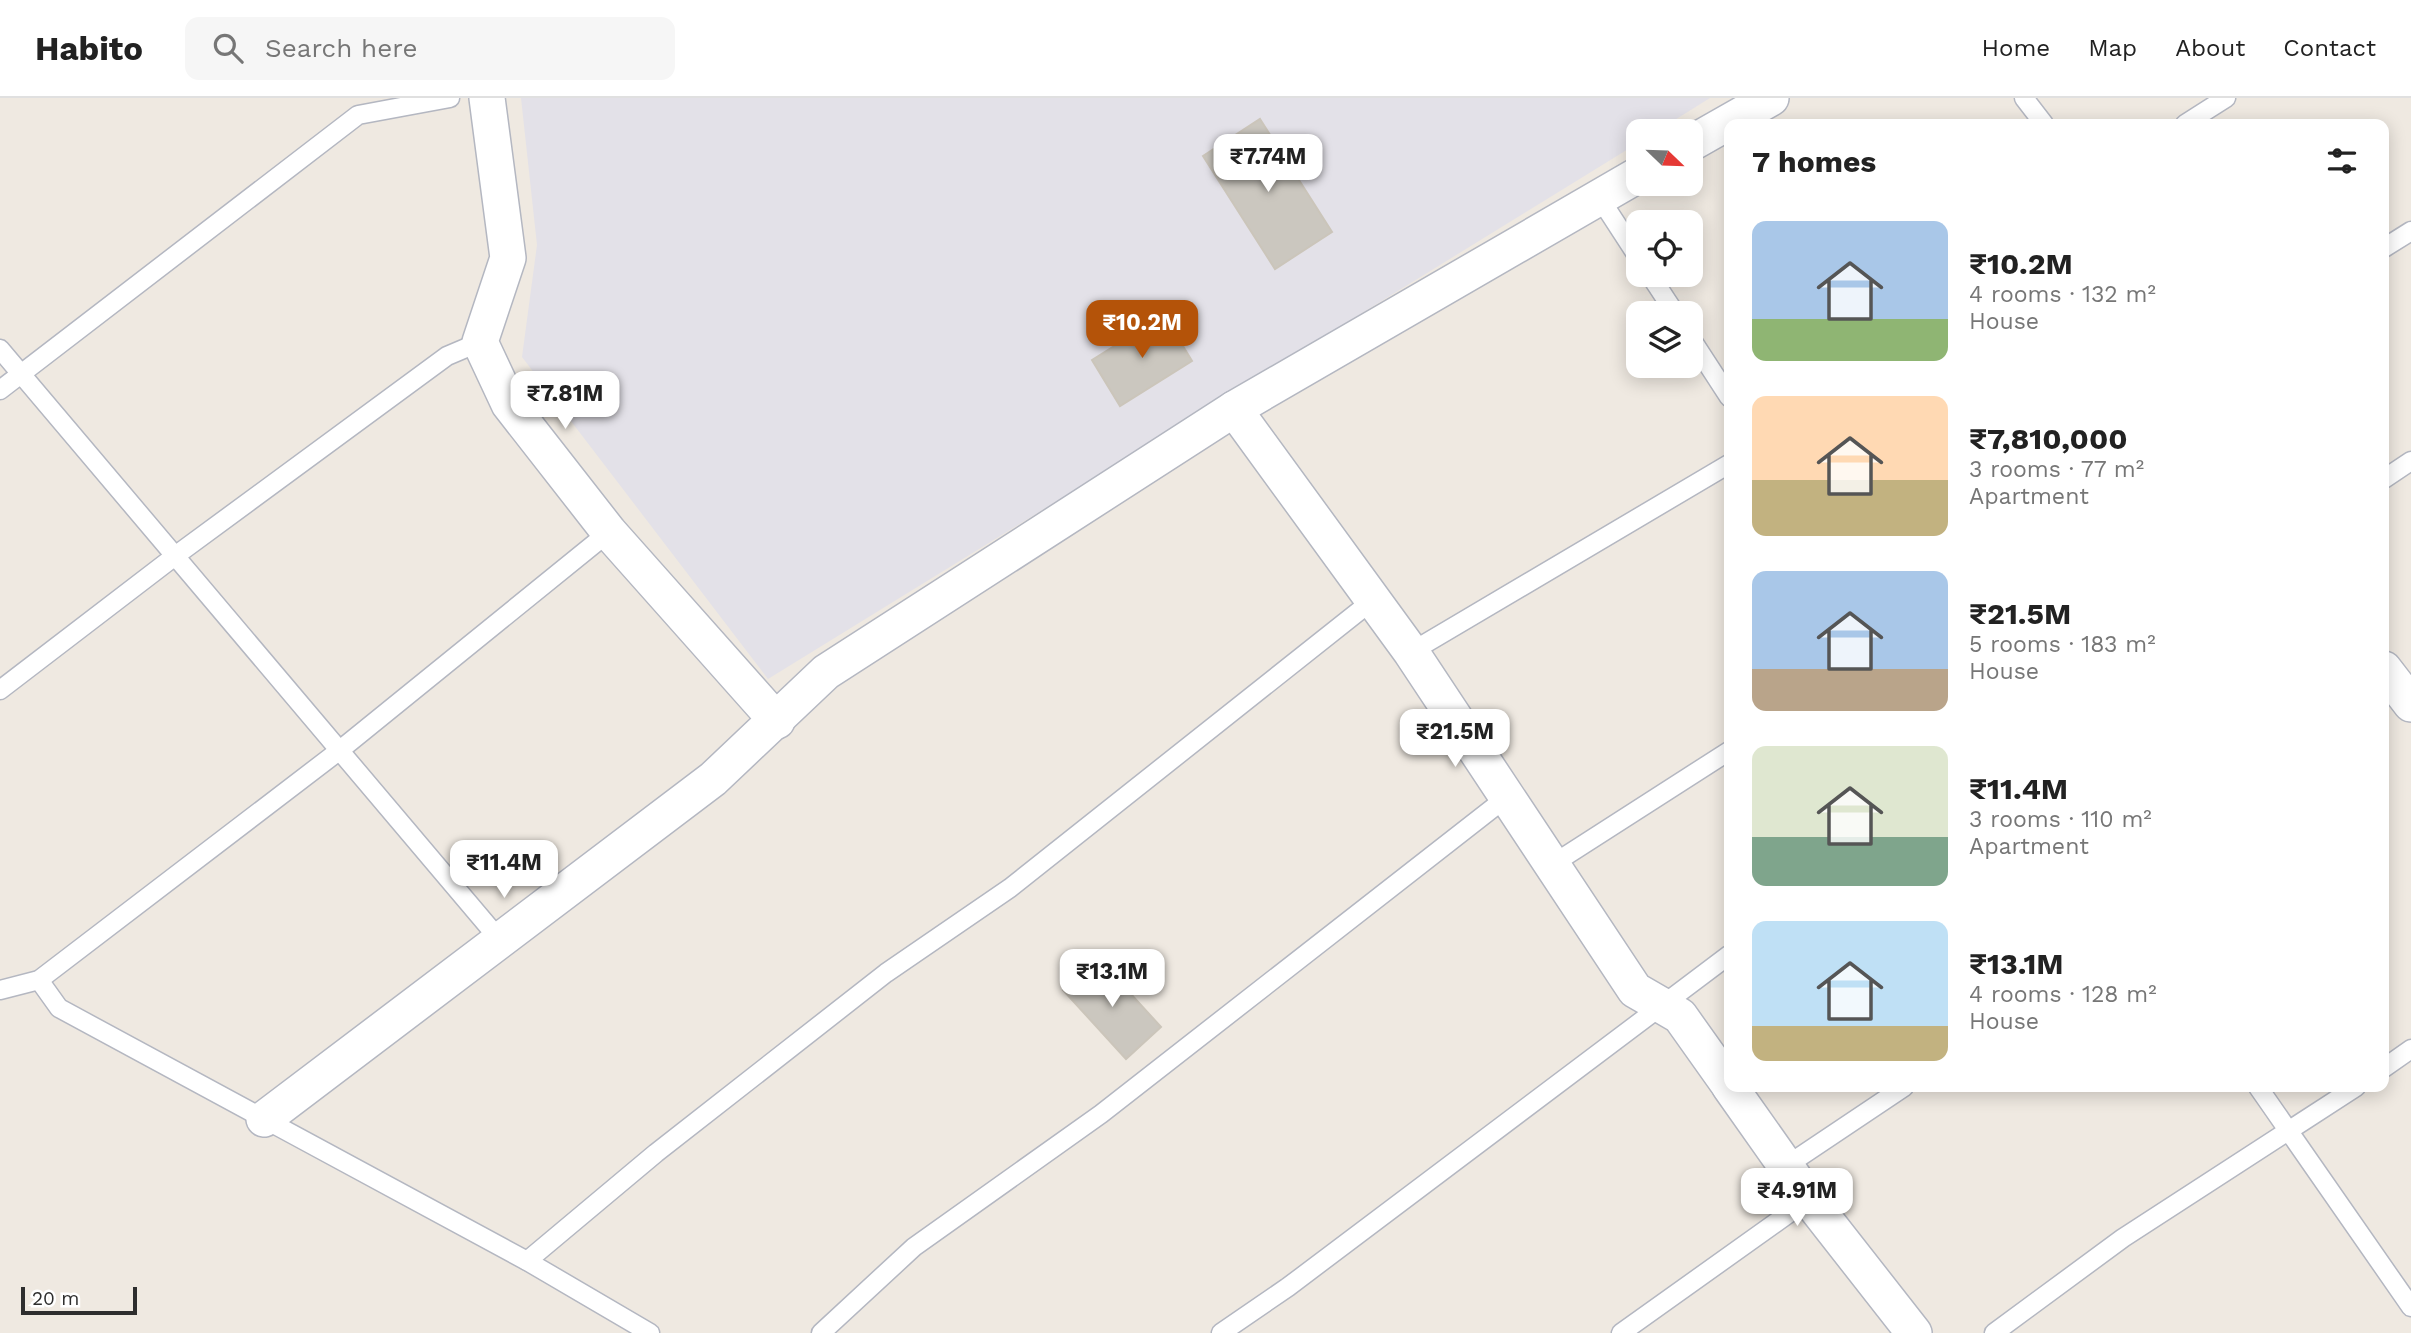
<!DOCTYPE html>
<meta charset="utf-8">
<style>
body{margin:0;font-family:"Work Sans",sans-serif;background:#f6f6f6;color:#222;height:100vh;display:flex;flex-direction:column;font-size:26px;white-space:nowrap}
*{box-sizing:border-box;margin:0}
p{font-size:23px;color:#767676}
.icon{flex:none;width:38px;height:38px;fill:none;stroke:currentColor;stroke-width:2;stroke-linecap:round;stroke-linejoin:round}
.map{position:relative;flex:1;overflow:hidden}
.side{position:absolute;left:1724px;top:21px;width:665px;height:973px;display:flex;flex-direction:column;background:#fff;border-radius:14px;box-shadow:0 4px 18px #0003}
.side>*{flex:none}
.needle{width:46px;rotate:113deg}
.controls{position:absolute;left:1626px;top:21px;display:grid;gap:14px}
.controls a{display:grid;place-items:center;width:77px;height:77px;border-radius:14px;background:#fff;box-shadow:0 4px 18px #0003;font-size:35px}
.scale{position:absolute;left:21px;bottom:18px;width:116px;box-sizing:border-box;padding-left:7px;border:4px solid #2e2e2e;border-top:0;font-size:19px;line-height:24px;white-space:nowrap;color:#2e2e2e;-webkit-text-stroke:5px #fff;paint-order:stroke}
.price{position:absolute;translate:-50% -60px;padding:0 16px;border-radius:14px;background:#fff;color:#222;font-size:23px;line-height:46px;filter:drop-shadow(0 2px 4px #0008)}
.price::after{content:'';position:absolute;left:50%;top:42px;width:21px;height:16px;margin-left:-10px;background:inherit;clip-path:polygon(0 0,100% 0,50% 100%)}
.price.on{background:#b45309;color:#fff}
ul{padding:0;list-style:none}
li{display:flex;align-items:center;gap:21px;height:175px;padding:0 28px}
li span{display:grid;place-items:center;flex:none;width:196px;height:140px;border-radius:14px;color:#555}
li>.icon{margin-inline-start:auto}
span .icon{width:84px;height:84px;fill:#fffc;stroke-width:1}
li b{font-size:30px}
h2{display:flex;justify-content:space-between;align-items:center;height:84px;padding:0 28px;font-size:30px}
header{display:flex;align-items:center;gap:42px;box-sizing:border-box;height:98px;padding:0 35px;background:#fff;border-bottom:2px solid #e0e0e0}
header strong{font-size:33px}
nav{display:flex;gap:38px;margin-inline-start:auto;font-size:24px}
.search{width:490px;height:63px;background:#f6f6f6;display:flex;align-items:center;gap:18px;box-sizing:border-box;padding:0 24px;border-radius:14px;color:#767676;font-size:26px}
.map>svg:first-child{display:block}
.industrial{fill:#e3e1e8}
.building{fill:#cbc7bf;stroke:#cbc5ba;stroke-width:2}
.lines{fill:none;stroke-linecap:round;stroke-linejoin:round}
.lane-casing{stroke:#b4b7c1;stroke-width:21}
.street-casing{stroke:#b4b7c1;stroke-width:38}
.lane{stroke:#fff;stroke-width:18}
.street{stroke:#fff;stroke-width:35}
</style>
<header>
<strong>Habito</strong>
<div class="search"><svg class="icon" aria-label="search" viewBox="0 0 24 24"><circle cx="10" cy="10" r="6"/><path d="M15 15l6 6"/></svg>Search here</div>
<nav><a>Home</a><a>Map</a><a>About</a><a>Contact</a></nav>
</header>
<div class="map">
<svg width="2411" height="1235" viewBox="0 0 2411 1235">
<rect width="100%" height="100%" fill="#efe9e1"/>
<!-- industrial -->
<polygon class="industrial" points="521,0 1710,0 1657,33 1638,33 1638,45 768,581 522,259 537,147"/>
<!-- building -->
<g class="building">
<polygon points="1260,21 1332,134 1275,171 1203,58"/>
<polygon points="1164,217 1192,263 1120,308 1092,262"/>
<polygon points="1098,860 1161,929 1126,961 1063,892"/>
</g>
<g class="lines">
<defs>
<g id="lane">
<polyline points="2024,0 2044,26"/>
<polyline points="2185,26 2226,0"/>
<polyline points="1599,99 1638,159"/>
<polyline points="2384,150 2411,133"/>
<polyline points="1650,177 1675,215"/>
<polyline points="1690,239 1729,299"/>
<polyline points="0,251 499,841"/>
<polyline points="0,292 358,17 450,0"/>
<polyline points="2384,381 2411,363"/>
<polyline points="1411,554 1729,366"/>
<polyline points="0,592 175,458 447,258 480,244"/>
<polyline points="1553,766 1729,653"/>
<polyline points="39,882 59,910 527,1163 650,1235"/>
<polyline points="0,892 39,882 340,652 609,434"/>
<polyline points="2384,970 2411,951"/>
<polyline points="2258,989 2411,1209"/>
<polyline points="1786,1068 1904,989"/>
<polyline points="527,1163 656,1055 886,875 1010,790 1373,502"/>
<polyline points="821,1235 914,1149 1101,1016 1507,699"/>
<polyline points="1221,1235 1288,1189 1729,857"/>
<polyline points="1621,1235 1809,1101"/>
<polyline points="1994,1235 2123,1140 2356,989"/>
</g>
<g id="street">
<polyline points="487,0 508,160 480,244 509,306 609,434 777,623"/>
<polyline points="1690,46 1771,0"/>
<polyline points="1234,311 1411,554 1635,892 1680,918 1729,987"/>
<polyline points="2384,571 2411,606"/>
<polyline points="1730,989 1809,1101 1914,1235"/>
<polyline points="264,1021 713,681 826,574 1234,311 1638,77"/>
</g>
</defs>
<!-- lane casing -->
<use href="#lane" class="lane-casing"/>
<!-- street casing -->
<use href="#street" class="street-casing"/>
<!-- lane -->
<use href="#lane" class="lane"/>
<!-- street -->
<use href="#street" class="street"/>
</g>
</svg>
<div class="controls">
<a><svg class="needle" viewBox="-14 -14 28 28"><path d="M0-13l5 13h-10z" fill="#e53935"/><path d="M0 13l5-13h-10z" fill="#767676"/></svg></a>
<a><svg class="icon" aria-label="locate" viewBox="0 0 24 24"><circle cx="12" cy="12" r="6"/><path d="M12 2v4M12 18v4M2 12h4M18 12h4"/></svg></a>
<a><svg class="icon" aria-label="layers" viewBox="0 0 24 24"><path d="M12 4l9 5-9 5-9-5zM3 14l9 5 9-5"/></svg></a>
</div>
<div class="scale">20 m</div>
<b class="price" style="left:1268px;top:96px">₹7.74M</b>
<b class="price on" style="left:1142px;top:262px">₹10.2M</b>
<b class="price" style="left:565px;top:333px">₹7.81M</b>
<b class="price" style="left:1455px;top:671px">₹21.5M</b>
<b class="price" style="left:504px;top:802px">₹11.4M</b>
<b class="price" style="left:1112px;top:911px">₹13.1M</b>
<b class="price" style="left:1797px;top:1130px">₹4.91M</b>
<section class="side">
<h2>7 homes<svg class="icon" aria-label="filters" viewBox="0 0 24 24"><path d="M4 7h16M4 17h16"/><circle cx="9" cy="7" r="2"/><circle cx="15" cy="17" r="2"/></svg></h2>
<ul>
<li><span style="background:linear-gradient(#a9c7e8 70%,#8fb573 0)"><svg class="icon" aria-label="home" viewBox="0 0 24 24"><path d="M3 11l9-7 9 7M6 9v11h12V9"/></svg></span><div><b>₹10.2M</b><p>4 rooms · 132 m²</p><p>House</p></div></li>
<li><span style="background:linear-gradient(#ffd9b3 60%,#c2b280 0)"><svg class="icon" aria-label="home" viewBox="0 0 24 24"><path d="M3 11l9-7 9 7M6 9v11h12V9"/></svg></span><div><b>₹7,810,000</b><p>3 rooms · 77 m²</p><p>Apartment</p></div></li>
<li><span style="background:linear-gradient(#a9c7e8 70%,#b9a48a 0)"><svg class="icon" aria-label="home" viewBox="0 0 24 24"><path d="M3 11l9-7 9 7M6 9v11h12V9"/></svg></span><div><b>₹21.5M</b><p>5 rooms · 183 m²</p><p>House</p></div></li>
<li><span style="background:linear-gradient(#dfe7d0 65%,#7fa58c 0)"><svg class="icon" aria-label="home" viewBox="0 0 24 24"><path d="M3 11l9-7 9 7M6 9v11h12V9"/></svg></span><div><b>₹11.4M</b><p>3 rooms · 110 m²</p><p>Apartment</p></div></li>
<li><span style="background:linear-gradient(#bfe0f5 75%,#c2b280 0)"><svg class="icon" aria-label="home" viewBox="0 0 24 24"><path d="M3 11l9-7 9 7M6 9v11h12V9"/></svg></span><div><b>₹13.1M</b><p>4 rooms · 128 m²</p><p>House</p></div></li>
</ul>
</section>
</div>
